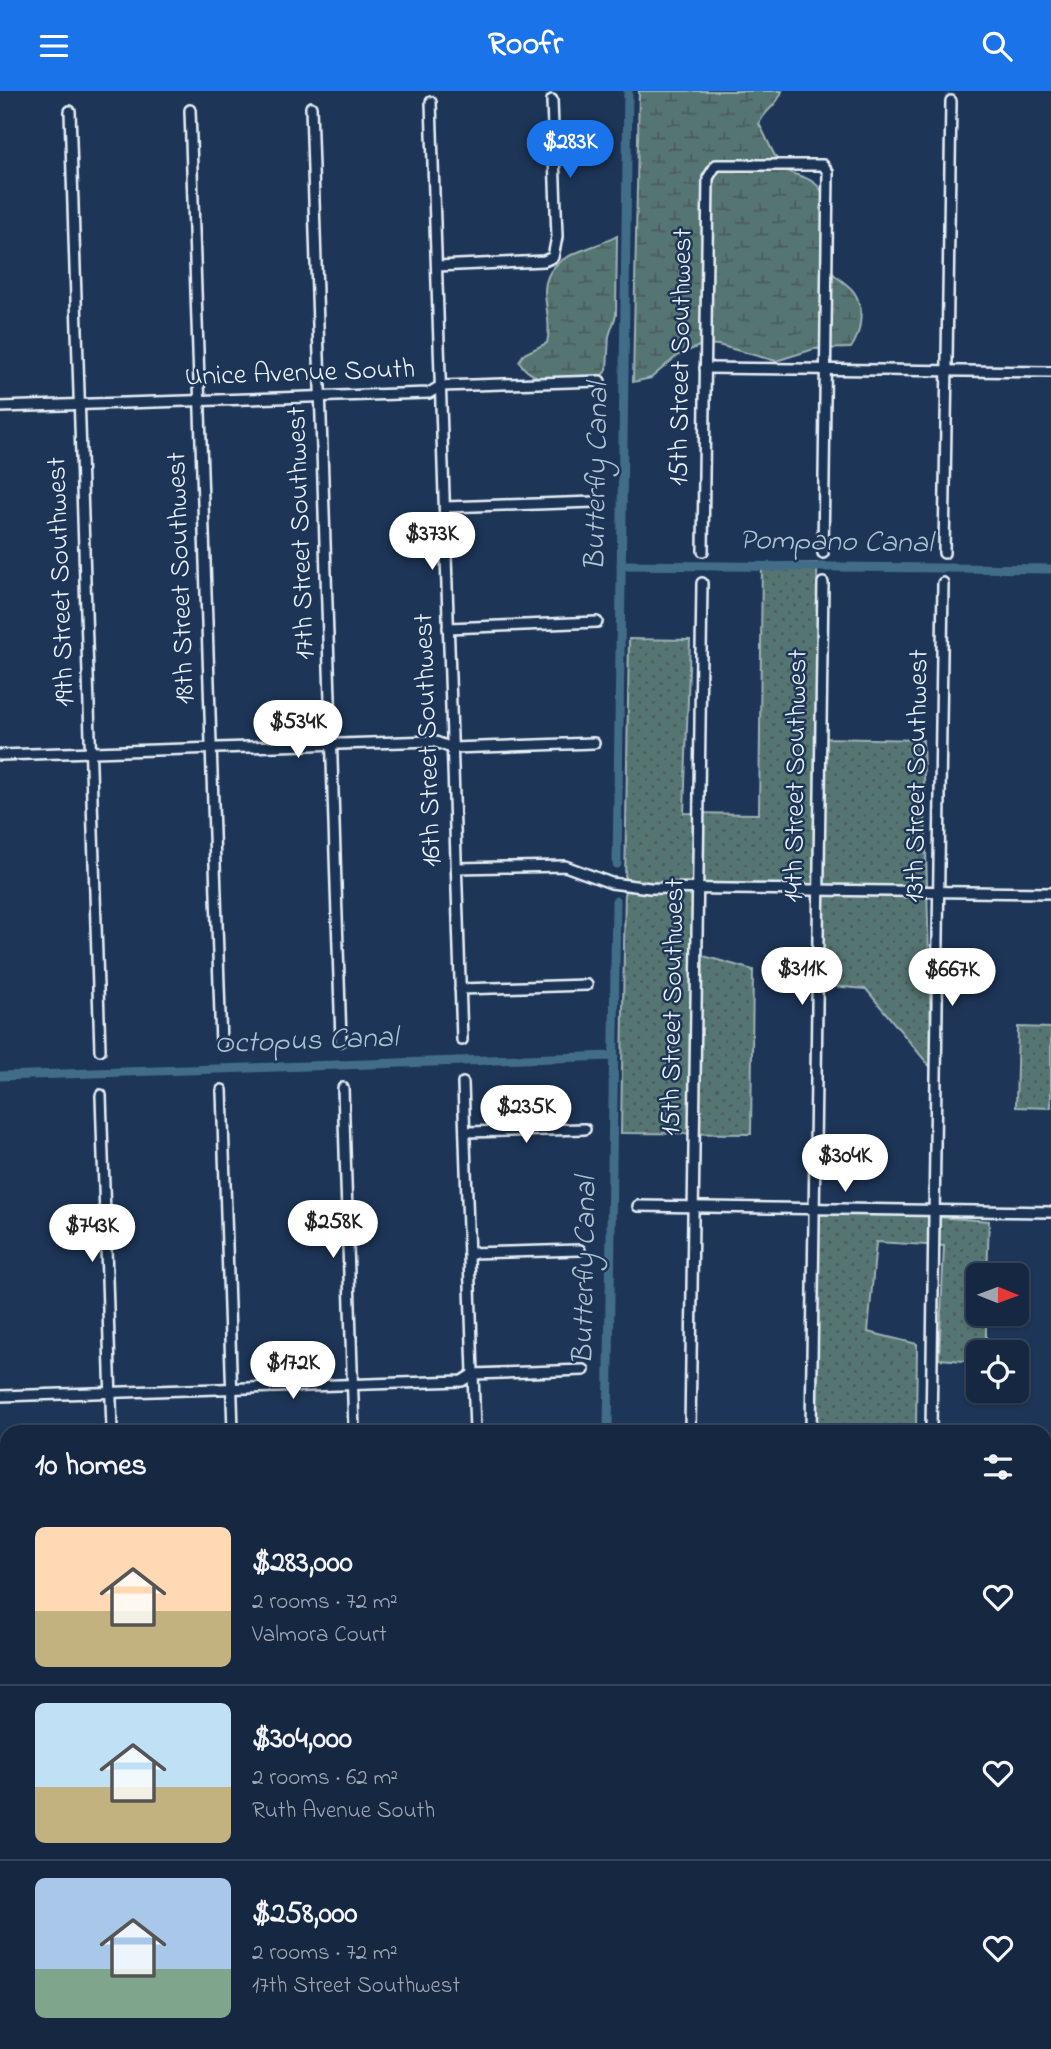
<!DOCTYPE html>
<meta charset="utf-8">
<style>
body{margin:0;font-family:"Indie Flower",sans-serif;background:#23344c;color:#f1f3f6;height:100vh;display:flex;flex-direction:column;font-size:26px;white-space:nowrap}
*{box-sizing:border-box;margin:0}
p{font-size:23px;color:#9ea6b1}
.icon{flex:none;width:38px;height:38px;fill:none;stroke:currentColor;stroke-width:2;stroke-linecap:round;stroke-linejoin:round}
.map{position:relative;flex:1;overflow:hidden}
.sheet{position:absolute;left:0px;top:1334px;width:1052px;height:625px;display:flex;flex-direction:column;background:#162841;border-radius:21px 21px 0 0;box-shadow:0 2px 5px #0004,0 0 0 2px #35445a}
.sheet>*{flex:none}
.needle{width:46px;rotate:91deg}
.fabs{position:absolute;left:966px;top:1172px;display:grid;gap:14px}
.fabs a{display:grid;place-items:center;width:63px;height:63px;border-radius:10px;background:#162841;box-shadow:0 2px 5px #0004,0 0 0 2px #35445a;font-size:35px}
.price{position:absolute;translate:-50% -60px;padding:0 16px;border-radius:24px;background:#fff;color:#222;font-size:23px;line-height:46px;filter:drop-shadow(0 2px 4px #0008)}
.price::after{content:'';position:absolute;left:50%;top:42px;width:21px;height:16px;margin-left:-10px;background:inherit;clip-path:polygon(0 0,100% 0,50% 100%)}
.price.active{background:#1a73e8;color:#fff}
ul{padding:0;list-style:none}
li{display:flex;align-items:center;gap:21px;height:175px;padding:0 35px}
li+li{border-top:2px solid #35445a}
li span{display:grid;place-items:center;flex:none;width:196px;height:140px;border-radius:10px;color:#555}
li>.icon{margin-inline-start:auto}
span .icon{width:84px;height:84px;fill:#fffc;stroke-width:1}
li b{font-size:30px}
h2{display:flex;justify-content:space-between;align-items:center;height:84px;padding:0 35px;font-size:30px}
header{display:flex;justify-content:space-between;align-items:center;height:91px;padding:0 35px;background:#1a73e8;color:#fff;font-size:32px;font-weight:700}
.map>svg:first-child{display:block}
.green{fill:url(#green-dots);stroke:#9eb2b5;stroke-width:2}
.wetland{fill:url(#wetland-marsh);stroke:#9eb2b5;stroke-width:2}
.lines{fill:none;stroke-linecap:round;stroke-linejoin:round}
.canal{stroke:#426d89;stroke-width:9}
.street-casing{stroke:#e8f1f8;stroke-width:14}
.secondary-casing{stroke:#e8f1f8;stroke-width:18}
.street{stroke:#1d3557;stroke-width:9}
.secondary{stroke:#1d3557;stroke-width:12}
.labels{text-anchor:middle;dominant-baseline:central;stroke-width:5;stroke-linejoin:round;paint-order:stroke}
.street-label{font-size:28px;fill:#e8f1f8;stroke:#1d3557}
.water-label{font-size:30px;font-style:italic;fill:#aec3d1;stroke:#1d3557}
</style>
<header><svg class="icon" aria-label="menu" viewBox="0 0 24 24"><path d="M4 6h16M4 12h16M4 18h16"/></svg>Roofr<svg class="icon" aria-label="search" viewBox="0 0 24 24"><circle cx="10" cy="10" r="6"/><path d="M15 15l6 6"/></svg></header>
<div class="map">
<svg width="1051" height="1958" viewBox="0 0 1051 1958">
<defs>
<pattern id="green-dots" width="8" height="8" patternUnits="userSpaceOnUse" patternTransform="scale(1.75)"><rect width="8" height="8" fill="#547472"/><path d="M2 2h.1M6 6h.1" fill="none" stroke="#4c5c5c" stroke-width="1.8" stroke-linecap="round"/></pattern>
<pattern id="wetland-marsh" width="20" height="14" patternUnits="userSpaceOnUse" patternTransform="scale(1.75)"><rect width="20" height="14" fill="#547472"/><path d="M1 5h8M5 5V1M11 12h8M15 12V8" fill="none" stroke="#4c5c5c"/></pattern>
</defs>
<rect width="100%" height="100%" fill="#1d3557"/>
<filter id="ink" filterUnits="userSpaceOnUse"><feTurbulence type="fractalNoise" baseFrequency=".0143" numOctaves="2"/><feDisplacementMap in="SourceGraphic" scale="14" xChannelSelector="R" yChannelSelector="G"/><feConvolveMatrix kernelMatrix="1 2 1 2 8 2 1 2 1" color-interpolation-filters="sRGB"/></filter>
<g filter="url(#ink)">
<!-- green -->
<g class="green">
<polygon points="762,472 817,472 820,647 923,649 932,978 866,898 820,894 821,803 696,802 693,862 753,879 751,1043 621,1042 629,548 690,549 684,722 759,723"/>
<polygon points="1018,936 1051,937 1051,1017 1016,1016"/>
<polygon points="819,1117 989,1130 987,1185 978,1185 978,1223 986,1223 986,1262 978,1262 978,1271 939,1268 944,1155 876,1151 868,1241 917,1253 916,1340 808,1340"/>
</g>
<!-- wetland -->
<g class="wetland">
<path d="M639,0H782C778,15 764,19 759,33C767,46 775,71 786,79C797,86 809,85 819,96C834,115 822,148 826,170C830,186 845,189 854,201C865,217 861,243 851,257L814,258L776,270L718,254L704,253L678,264L651,287L633,291Z"/>
<path d="M617,145L616,224L609,245L607,279L600,286C573,287 534,298 519,270L524,263L547,252C551,235 546,219 545,202C544,161 592,160 617,145Z"/>
</g>
<g class="lines">
<!-- canal -->
<g class="canal">
<polyline points="621,474 1051,478"/>
<polyline points="617,773 628,0"/>
<polyline points="0,985 614,965"/>
<polyline points="608,1340 616,810"/>
<polyline points="1045,1439 1051,1439"/>
<polyline points="1045,1938 1051,1938"/>
<polyline points="0,1951 7,1951"/>
<polyline points="598,1958 598,1951"/>
</g>
<defs>
<g id="street">
<polyline points="431,11 462,949"/>
<polyline points="311,16 341,950"/>
<polyline points="190,19 221,954"/>
<polyline points="70,20 100,959"/>
<polyline points="437,175 544,170 553,166 557,146 552,9"/>
<polyline points="705,277 1051,281"/>
<polyline points="0,316 429,302 441,295 600,290"/>
<polyline points="445,416 594,411"/>
<polyline points="703,460 708,87 716,74 823,74 828,81 823,462"/>
<polyline points="944,462 951,10"/>
<polyline points="448,537 597,531"/>
<polyline points="0,664 433,650 452,657 594,652"/>
<polyline points="457,777 565,775 611,792 650,797 1051,802"/>
<polyline points="460,898 587,894"/>
<polyline points="463,992 475,1340"/>
<polyline points="343,997 354,1340"/>
<polyline points="222,999 233,1340"/>
<polyline points="101,1004 112,1340"/>
<polyline points="465,1041 585,1038"/>
<polyline points="638,1115 1051,1121"/>
<polyline points="469,1162 580,1159"/>
<polyline points="0,1305 462,1290 473,1283 584,1279"/>
<polyline points="690,1340 702,492"/>
<polyline points="811,1340 823,492"/>
<polyline points="931,1340 943,492"/>
<polyline points="0,1600 5,1762"/>
<polyline points="1045,1873 1051,1453"/>
</g>
<g id="secondary">
<polyline points="1045,1881 1051,1881"/>
<polyline points="0,1893 7,1893"/>
</g>
</defs>
<!-- street casing -->
<use href="#street" class="street-casing"/>
<!-- secondary casing -->
<use href="#secondary" class="secondary-casing"/>
<!-- street -->
<use href="#street" class="street"/>
<!-- secondary -->
<use href="#secondary" class="secondary"/>
</g>
</g>
<g class="labels">
<!-- street labels -->
<g class="street-label">
<text transform="translate(682 266) rotate(-89)">15th Street Southwest</text>
<text transform="translate(300 283) rotate(-2)">Unice Avenue South</text>
<text transform="translate(302 442) rotate(-92)">17th Street Southwest</text>
<text transform="translate(182 487) rotate(-92)">18th Street Southwest</text>
<text transform="translate(62 491) rotate(-92)">19th Street Southwest</text>
<text transform="translate(429 649) rotate(-92)">16th Street Southwest</text>
<text transform="translate(797 685) rotate(-89)">14th Street Southwest</text>
<text transform="translate(918 685) rotate(-89)">13th Street Southwest</text>
<text transform="translate(674 916) rotate(-89)">15th Street Southwest</text>
</g>
<!-- water labels -->
<g class="water-label">
<text transform="translate(598 386) rotate(-89)">Butterfly Canal</text>
<text transform="translate(836 452) rotate(1)">Pompano Canal</text>
<text transform="translate(306 951) rotate(-2)">Octopus Canal</text>
<text transform="translate(586 1180) rotate(-89)">Butterfly Canal</text>
</g>
</g>
</svg>
<div class="fabs">
<a><svg class="needle" viewBox="-14 -14 28 28"><path d="M0-13l5 13h-10z" fill="#e53935"/><path d="M0 13l5-13h-10z" fill="#9ea6b1"/></svg></a>
<a><svg class="icon" aria-label="locate" viewBox="0 0 24 24"><circle cx="12" cy="12" r="6"/><path d="M12 2v4M12 18v4M2 12h4M18 12h4"/></svg></a>
</div>
<b class="price active" style="left:570px;top:89px">$283K</b>
<b class="price" style="left:432px;top:481px">$373K</b>
<b class="price" style="left:298px;top:669px">$534K</b>
<b class="price" style="left:802px;top:916px">$311K</b>
<b class="price" style="left:952px;top:917px">$667K</b>
<b class="price" style="left:526px;top:1054px">$235K</b>
<b class="price" style="left:845px;top:1103px">$304K</b>
<b class="price" style="left:333px;top:1169px">$258K</b>
<b class="price" style="left:92px;top:1173px">$743K</b>
<b class="price" style="left:293px;top:1310px">$172K</b>
<section class="sheet">
<h2>10 homes<svg class="icon" aria-label="filters" viewBox="0 0 24 24"><path d="M4 7h16M4 17h16"/><circle cx="9" cy="7" r="2"/><circle cx="15" cy="17" r="2"/></svg></h2>
<ul>
<li><span style="background:linear-gradient(#ffd9b3 60%,#c2b280 0)"><svg class="icon" aria-label="home" viewBox="0 0 24 24"><path d="M3 11l9-7 9 7M6 9v11h12V9"/></svg></span><div><b>$283,000</b><p>2 rooms · 72 m²</p><p>Valmora Court</p></div><svg class="icon" aria-label="heart" viewBox="0 0 24 24"><path d="M12 20l-8-8c-3-5 5-10 8-4 3-6 11-1 8 4z"/></svg></li>
<li><span style="background:linear-gradient(#bfe0f5 60%,#c2b280 0)"><svg class="icon" aria-label="home" viewBox="0 0 24 24"><path d="M3 11l9-7 9 7M6 9v11h12V9"/></svg></span><div><b>$304,000</b><p>2 rooms · 62 m²</p><p>Ruth Avenue South</p></div><svg class="icon" aria-label="heart" viewBox="0 0 24 24"><path d="M12 20l-8-8c-3-5 5-10 8-4 3-6 11-1 8 4z"/></svg></li>
<li><span style="background:linear-gradient(#a9c7e8 65%,#7fa58c 0)"><svg class="icon" aria-label="home" viewBox="0 0 24 24"><path d="M3 11l9-7 9 7M6 9v11h12V9"/></svg></span><div><b>$258,000</b><p>2 rooms · 72 m²</p><p>17th Street Southwest</p></div><svg class="icon" aria-label="heart" viewBox="0 0 24 24"><path d="M12 20l-8-8c-3-5 5-10 8-4 3-6 11-1 8 4z"/></svg></li>
</ul>
</section>
</div>
